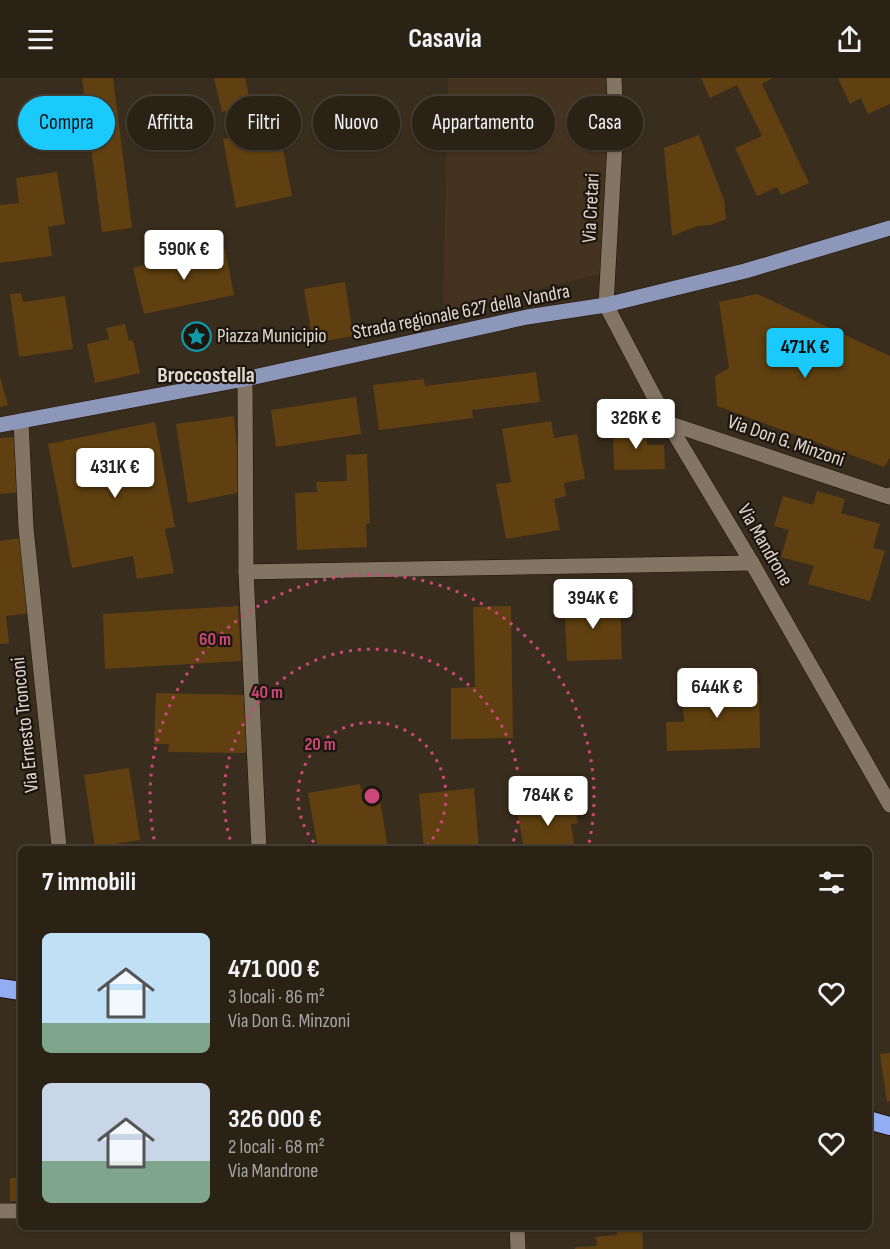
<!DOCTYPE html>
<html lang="it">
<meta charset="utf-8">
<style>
body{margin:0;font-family:"Sofia Sans Condensed",sans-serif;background:#372f23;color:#f1f3f6;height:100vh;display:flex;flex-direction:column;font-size:22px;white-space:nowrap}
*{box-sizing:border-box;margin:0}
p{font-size:20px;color:#a6a4a1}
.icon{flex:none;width:33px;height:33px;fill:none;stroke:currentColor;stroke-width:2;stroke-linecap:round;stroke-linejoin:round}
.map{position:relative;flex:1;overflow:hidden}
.details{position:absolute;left:18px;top:768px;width:854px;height:384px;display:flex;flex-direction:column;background:#2b2216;border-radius:9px;box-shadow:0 2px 4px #0004,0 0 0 2px #473f35}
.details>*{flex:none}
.guide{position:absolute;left:18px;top:18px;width:855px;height:54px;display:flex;gap:12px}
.price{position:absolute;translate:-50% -51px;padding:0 14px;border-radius:6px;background:#fff;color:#222;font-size:20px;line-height:39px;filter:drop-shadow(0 2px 3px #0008)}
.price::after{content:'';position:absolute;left:50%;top:36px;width:18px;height:14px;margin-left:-9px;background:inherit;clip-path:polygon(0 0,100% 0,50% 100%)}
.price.selected{background:#1acafc;color:#111}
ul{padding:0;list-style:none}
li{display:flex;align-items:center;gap:18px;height:150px;padding:0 24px}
li span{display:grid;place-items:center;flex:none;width:168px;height:120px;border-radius:9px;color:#555}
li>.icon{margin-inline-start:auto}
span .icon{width:72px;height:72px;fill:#fffc;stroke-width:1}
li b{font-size:26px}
h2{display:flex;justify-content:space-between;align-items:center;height:72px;padding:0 24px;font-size:26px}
.tag{padding:0 21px;border-radius:27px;background:#2b2216;box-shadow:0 2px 4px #0004,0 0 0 2px #473f35;font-size:21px;line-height:54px}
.tag.selected{background:#1acafc;color:#111}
header{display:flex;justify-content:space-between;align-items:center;height:78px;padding:0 24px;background:#2b2216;font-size:27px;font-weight:700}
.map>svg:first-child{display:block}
.built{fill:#44331e}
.building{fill:#604010}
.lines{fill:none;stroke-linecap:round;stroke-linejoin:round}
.minor-casing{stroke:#201506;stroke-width:16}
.major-casing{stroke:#201506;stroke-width:16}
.highway-casing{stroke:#201506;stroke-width:20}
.minor{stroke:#837563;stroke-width:15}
.major{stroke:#8c97b9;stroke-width:15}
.highway{stroke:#92adf3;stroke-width:18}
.ring{fill:none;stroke:#ca4878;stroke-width:3;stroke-dasharray:3 6}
.labels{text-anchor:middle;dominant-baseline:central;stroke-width:4.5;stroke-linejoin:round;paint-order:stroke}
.street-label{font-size:20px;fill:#e0d8cf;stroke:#1c160f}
.poi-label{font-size:20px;fill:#e0d8cf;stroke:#1c160f;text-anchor:start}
.quarter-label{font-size:22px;font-weight:bold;fill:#e0d8cf;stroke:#1c160f}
.centre{fill:#ca4878;stroke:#1c160f;stroke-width:3}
.ring-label{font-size:18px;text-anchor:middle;font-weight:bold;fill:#ca4878;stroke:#1c160f;stroke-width:4.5;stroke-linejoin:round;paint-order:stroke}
</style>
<header><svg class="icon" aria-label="menu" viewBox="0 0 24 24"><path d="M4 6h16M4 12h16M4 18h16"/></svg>Casavia<svg class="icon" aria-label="share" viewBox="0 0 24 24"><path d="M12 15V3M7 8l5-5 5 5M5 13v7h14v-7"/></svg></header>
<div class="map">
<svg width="890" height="1171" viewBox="0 0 890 1171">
<rect width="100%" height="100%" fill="#392d1d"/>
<!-- built -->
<polygon class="built" points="448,0 605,0 609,45 605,195 443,233"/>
<!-- building -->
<g class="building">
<polygon points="82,0 113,0 132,150 102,154"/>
<polygon points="214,0 245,0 251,27 222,34"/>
<polygon points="701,0 773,0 762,6 809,105 781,117 777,109 757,118 735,70 762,58 737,7 710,20"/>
<polygon points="838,0 890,0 890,26 868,36 861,20 850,26"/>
<polygon points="279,50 292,118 236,130 223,61"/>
<polygon points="699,57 724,122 726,141 711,147 697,148 672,158 664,70"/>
<polygon points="57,94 65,146 48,149 52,178 0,185 0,127 19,125 16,100"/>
<polygon points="225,171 234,217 144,236 133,190 168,182 167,179 190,174 191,178"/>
<polygon points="345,204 353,258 313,265 304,211"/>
<polygon points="21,215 23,224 65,218 73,271 19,279 10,216"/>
<polygon points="757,216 890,278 890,380 884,389 717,328 715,298 729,290 719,224"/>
<polygon points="125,246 129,263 133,262 140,295 95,305 87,266 109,261 106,250"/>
<polygon points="536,294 540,324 472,332 473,340 379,352 373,307 424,301 425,308"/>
<polygon points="0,299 8,327 0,329"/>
<polygon points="356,319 361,356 276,369 271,332"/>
<polygon points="234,338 241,414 188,425 176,346"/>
<polygon points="551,343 554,360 577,356 585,401 564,405 566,418 554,421 560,452 506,461 496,406 511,404 502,351"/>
<polygon points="155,344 175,449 165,451 174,495 137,501 133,478 72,490 48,366"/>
<polygon points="613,348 646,348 647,367 664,367 665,391 614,392"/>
<polygon points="14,359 20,414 0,416 0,360"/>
<polygon points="367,376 370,445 366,446 367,469 297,472 295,415 317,414 316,404 347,403 346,377"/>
<polygon points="817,413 845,421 841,435 880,446 873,470 885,473 870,523 808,506 814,488 781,479 789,452 774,448 783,418 813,427"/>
<polygon points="21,460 31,535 6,538 9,565 0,566 0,463"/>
<polygon points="620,520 622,581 567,583 564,523"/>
<polygon points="238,528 241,583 105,591 103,536"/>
<polygon points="511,528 513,660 451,661 451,610 475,609 473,529"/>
<polygon points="759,605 760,670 667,673 666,644 684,644 682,608"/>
<polygon points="156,615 248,617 246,675 168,674 169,666 154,666"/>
<polygon points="129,690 140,762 95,769 84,697"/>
<polygon points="360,706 361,712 378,709 388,771 374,771 374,768 356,771 318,771 308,715"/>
<polygon points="474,710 479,771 424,771 419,716"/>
<polygon points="574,723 578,745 571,746 575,771 524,771 517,733"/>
<polygon points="890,975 890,1023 887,1024 880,976"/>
<rect x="10" y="1100" width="11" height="23"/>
<polygon points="616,1149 642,1149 643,1171 575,1171 575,1169 597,1168 596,1159 617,1157"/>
</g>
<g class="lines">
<defs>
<g id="minor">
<polyline points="614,0 616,47 606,227 668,345 752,485 890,727"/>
<polyline points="245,301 246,494 259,771"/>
<polyline points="21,343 26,450 59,768"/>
<polyline points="668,345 889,419 890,417"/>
<polyline points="246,494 752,485"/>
<polyline points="0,1133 21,1133"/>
<polyline points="517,1149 518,1171"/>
</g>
<polyline id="major" points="0,347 245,301 527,239 606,227 745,193 890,150"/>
<g id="highway">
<polyline points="0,910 21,913"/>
<polyline points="868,1042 890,1048"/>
</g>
</defs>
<!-- minor casing -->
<use href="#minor" class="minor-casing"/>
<!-- major casing -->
<use href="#major" class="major-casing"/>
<!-- highway casing -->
<use href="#highway" class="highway-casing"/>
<!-- minor -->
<use href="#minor" class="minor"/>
<!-- major -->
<use href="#major" class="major"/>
<!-- highway -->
<use href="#highway" class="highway"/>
</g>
<!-- distance rings -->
<g class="ring">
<path d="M320 771A74 74 0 1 1 424 771"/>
<path d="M233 770A148 148 0 1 1 511 770"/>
<path d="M156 770A222 222 0 1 1 588 770"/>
</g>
<!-- icons -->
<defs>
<symbol id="sight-ring" viewBox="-11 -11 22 22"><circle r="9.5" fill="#1c160f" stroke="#0f9aa8" stroke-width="1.5"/><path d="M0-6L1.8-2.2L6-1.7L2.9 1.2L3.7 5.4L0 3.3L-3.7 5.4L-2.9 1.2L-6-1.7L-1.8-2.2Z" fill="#0f9aa8"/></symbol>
</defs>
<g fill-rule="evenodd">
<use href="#sight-ring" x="180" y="242" width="33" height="33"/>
</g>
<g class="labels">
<!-- street labels -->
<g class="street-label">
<text transform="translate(591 130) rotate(-87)">Via Cretari</text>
<text transform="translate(461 234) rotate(-11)">Strada regionale 627 della Vandra</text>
<text transform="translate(786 363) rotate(19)">Via Don G. Minzoni</text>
<text transform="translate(765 467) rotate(60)">Via Mandrone</text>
<text transform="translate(25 647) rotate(-96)">Via Ernesto Tronconi</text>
</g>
<!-- poi labels -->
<g class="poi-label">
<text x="217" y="258">Piazza Municipio</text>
</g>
<!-- quarter labels -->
<g class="quarter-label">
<text x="206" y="297">Broccostella</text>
</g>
</g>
<circle cx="372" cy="718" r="9" class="centre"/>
<g class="ring-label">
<text x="215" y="567">60 m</text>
<text x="267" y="620">40 m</text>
<text x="320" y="672">20 m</text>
</g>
</svg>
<b class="price" style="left:184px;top:203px">590K €</b>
<b class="price selected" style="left:805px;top:301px">471K €</b>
<b class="price" style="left:636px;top:372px">326K €</b>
<b class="price" style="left:115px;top:421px">431K €</b>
<b class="price" style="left:593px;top:552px">394K €</b>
<b class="price" style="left:717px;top:641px">644K €</b>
<b class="price" style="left:548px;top:749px">784K €</b>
<div class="guide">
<a class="tag selected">Compra</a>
<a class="tag">Affitta</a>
<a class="tag">Filtri</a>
<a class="tag">Nuovo</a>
<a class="tag">Appartamento</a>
<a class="tag">Casa</a>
</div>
<section class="details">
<h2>7 immobili<svg class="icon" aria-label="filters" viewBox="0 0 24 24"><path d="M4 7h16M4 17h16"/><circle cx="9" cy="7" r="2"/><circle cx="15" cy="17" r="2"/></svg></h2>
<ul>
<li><span style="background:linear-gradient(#bfe0f5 75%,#7fa58c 0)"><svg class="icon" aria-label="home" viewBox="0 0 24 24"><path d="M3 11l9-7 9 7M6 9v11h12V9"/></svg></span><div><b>471 000 €</b><p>3 locali · 86 m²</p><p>Via Don G. Minzoni</p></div><svg class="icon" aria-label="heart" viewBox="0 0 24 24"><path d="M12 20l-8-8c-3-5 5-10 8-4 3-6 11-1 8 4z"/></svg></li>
<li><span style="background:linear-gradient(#c9d6e8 65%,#7fa58c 0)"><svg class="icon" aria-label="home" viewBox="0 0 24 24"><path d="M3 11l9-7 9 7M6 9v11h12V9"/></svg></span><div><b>326 000 €</b><p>2 locali · 68 m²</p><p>Via Mandrone</p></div><svg class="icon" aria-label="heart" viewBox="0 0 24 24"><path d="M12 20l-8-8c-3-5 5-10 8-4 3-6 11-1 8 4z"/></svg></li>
</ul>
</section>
</div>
